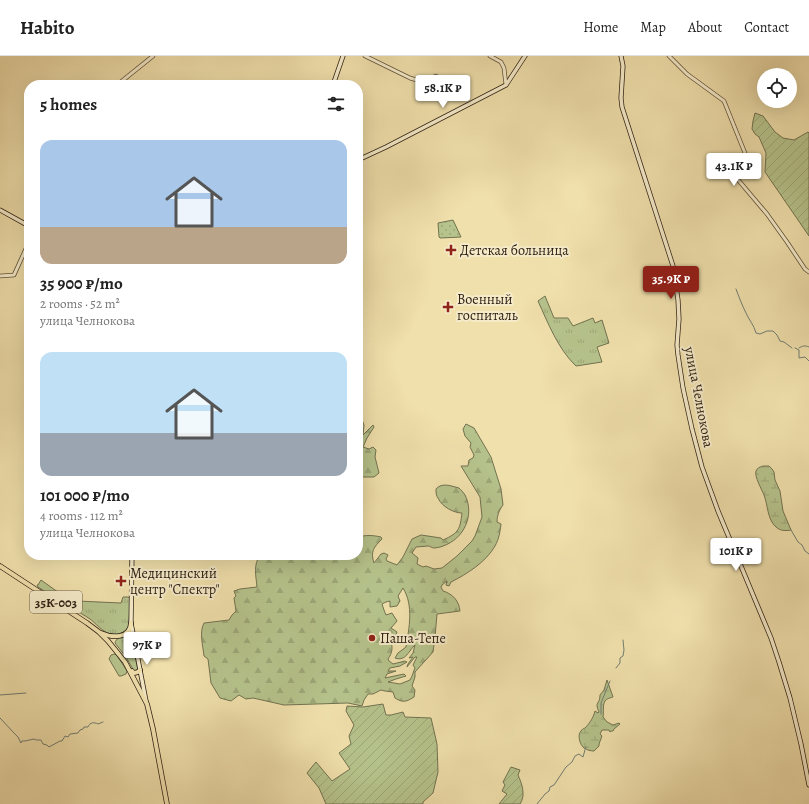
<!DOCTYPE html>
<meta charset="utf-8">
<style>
body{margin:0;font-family:Alegreya,serif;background:#f2f2f2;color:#222;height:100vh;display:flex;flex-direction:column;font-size:15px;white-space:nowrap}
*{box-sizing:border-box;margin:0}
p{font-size:13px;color:#767676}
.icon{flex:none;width:22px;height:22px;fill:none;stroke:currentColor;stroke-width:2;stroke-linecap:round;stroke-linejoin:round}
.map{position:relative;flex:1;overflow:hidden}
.panel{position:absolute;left:24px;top:24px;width:339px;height:480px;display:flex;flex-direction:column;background:#fff;border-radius:16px;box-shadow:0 4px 16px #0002}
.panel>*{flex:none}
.tools{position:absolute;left:757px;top:12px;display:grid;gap:8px}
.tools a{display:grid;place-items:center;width:40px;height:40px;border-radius:50%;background:#fff;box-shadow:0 4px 16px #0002;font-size:20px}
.price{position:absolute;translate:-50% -34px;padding:0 9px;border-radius:4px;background:#fff;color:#222;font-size:13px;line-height:26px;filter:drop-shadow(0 1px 2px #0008)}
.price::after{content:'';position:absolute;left:50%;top:24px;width:12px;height:9px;margin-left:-6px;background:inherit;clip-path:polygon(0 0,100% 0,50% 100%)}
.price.current{background:#8f2418;color:#fff}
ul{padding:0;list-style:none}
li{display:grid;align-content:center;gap:8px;height:212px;padding:0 16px}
li span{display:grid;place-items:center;height:124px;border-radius:12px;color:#555}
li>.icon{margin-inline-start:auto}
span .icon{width:72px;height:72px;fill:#fffc;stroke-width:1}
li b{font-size:17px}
h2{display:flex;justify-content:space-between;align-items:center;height:48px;padding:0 16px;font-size:17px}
header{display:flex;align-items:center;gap:24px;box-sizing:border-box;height:56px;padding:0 20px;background:#fff;border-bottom:1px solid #e0e0e0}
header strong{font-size:19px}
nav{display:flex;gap:22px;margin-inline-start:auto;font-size:14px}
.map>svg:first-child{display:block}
.grass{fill:url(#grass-tufts);stroke:#727250}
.forest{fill:url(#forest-firs);stroke:#727250;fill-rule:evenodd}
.wetland{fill:url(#wetland-marsh);stroke:#727250}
.park{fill:url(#park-dots);stroke:#727250}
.garden{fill:url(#garden-furrows);stroke:#727250}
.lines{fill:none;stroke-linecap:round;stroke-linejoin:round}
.stream{stroke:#707d73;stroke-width:1}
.tertiary-casing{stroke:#5f503b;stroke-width:4.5}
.secondary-casing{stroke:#2f2015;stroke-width:5}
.primary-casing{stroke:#2f2015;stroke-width:5.5}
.tertiary{stroke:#f5ebc9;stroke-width:3}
.secondary{stroke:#f5ebc9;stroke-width:3.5}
.primary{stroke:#f0e0ac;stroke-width:4}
.poi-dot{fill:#8f2418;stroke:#f5ebc9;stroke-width:1.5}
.labels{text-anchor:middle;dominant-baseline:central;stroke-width:4;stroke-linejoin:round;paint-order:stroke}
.shield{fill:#f5ebc9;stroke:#6a5d4b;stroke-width:1}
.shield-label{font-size:13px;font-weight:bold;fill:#2f2015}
.poi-label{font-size:14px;fill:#2f2015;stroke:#f5ebc9;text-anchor:start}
.street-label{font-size:14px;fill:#2f2015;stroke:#f5ebc9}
</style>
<header>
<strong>Habito</strong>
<nav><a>Home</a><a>Map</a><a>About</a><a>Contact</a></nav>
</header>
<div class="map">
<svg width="809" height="748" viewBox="0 0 809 748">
<defs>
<pattern id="grass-tufts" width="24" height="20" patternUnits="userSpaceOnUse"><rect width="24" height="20" fill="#b6c38c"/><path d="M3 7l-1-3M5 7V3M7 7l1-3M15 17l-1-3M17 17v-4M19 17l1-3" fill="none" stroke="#9da778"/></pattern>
<pattern id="forest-firs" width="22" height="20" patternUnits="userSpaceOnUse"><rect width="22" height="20" fill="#b6c38c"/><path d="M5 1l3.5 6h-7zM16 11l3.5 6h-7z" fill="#9da778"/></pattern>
<pattern id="wetland-marsh" width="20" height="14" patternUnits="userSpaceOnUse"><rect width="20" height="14" fill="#b6c38c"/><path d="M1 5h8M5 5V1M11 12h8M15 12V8" fill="none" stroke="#9da778"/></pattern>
<pattern id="park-dots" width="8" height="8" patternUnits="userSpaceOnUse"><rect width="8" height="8" fill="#b6c38c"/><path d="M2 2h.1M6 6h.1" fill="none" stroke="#9da778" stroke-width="1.8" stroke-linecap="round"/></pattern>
<pattern id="garden-furrows" width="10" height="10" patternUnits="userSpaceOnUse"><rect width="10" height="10" fill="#b6c38c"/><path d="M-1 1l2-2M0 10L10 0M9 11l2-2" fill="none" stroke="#9da778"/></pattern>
</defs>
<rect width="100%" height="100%" fill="#f0e0ac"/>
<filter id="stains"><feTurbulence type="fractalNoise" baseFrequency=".005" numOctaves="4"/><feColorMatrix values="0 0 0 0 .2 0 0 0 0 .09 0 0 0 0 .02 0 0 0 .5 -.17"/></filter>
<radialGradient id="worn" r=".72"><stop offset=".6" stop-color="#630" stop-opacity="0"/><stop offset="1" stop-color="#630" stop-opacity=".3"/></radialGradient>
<!-- grass -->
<g class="grass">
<path d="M545,240L554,262H568L573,270L593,262L595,267L602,264L609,287L597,291L602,306L576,310C558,293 548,267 538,245Z"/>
<polygon points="41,524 62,539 74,544 68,550 38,531 37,529 38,529"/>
<path d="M123,541H128L130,542L129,570C127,574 124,576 119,578C106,581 99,570 90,563C84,559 77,555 71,552L77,545L121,547Z"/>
<path d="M125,579H128L131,582L138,614L134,615L126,601L115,587C116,582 121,581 125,579Z"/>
<polygon points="115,598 116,598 127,615 126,618 121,620 119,620 109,603 111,599"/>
</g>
<!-- forest -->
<g class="forest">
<polygon points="358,353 364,369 363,379 373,369 374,371 367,382 363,391 369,393 373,391 376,394 375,401 379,417 374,421 358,421"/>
<path d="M466,368L474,372L491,401L501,433L503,449C499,454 497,460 497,466L501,468C500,476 499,483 495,490C486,506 467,518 451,526L449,530L446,529L447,525L442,529L441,531L443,535C453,538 459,545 460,555L437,558L435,581L433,596L415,616V621L412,630L415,634L414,641C406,646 403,647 395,642L393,636L385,635L381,634L373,638H368L364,644L362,650L348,647L284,649L253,642L246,643L239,639L231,645L220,642L211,627L208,603L204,600C203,590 199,576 204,567L229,564L232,559L236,555L234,542L236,540L234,535L240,533L257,531C256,520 253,509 260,499H358V481C366,479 372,479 381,481L382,483C374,491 370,495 374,507L381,498L384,497L388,499L386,503L387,505L397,509L403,501L412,483L421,479L441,482L443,484C459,477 460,473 462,457C454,457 442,451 438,442C436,440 436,436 436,433C442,426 451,430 459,432C461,434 463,436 465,439C475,459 464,483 443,490C441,491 436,492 434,492C432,492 430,490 428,490C424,490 420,491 416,491L412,497L418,502L417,508L423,511L426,510L434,513L442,512L457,500L472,485L475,480L482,461L480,441L461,410H468L469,404L473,402L474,399L470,391L471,387L465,380L463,373ZM403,532C414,550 409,572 406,591L398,597L395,602C406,606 409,594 415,589L413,597L409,602L413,601L408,608L407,611L415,601H417L413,609L415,612C413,616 413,619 410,624L400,628L388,626L396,623L406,620L404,618L385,622L387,618L396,615H388L390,612L400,610L407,606L405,605L393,608L389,605L388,603C392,597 393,593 391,585L394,583L397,576L391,572L397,565L392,557L386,559L384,554L382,548L386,546L390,545V551L397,550L400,545L398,540Z"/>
</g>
<!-- wetland -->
<g class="wetland">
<path d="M763,410H769L772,413L774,416L775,424L780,435L783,455L791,474C786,475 780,475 776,471C767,463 768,449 764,439C762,434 754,420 756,415C757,412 760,411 763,410Z"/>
<path d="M607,624L613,641C613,641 606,643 606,644C602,647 604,657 603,661L607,666L613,669L619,667L620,668L614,673L613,675H611L610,676L609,674H602L600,678L602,680L599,688V690L594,695C591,695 587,694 584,692C580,689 577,679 581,675C584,671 583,674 586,671C590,667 594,660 595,655L598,657L599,656C594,645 600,649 600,639L604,634Z"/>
</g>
<!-- park -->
<polygon class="park" points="453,164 461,181 440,182 439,181 438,167"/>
<!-- garden -->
<g class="garden">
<polygon points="755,57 763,60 775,76 783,82 794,84 808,76 809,77 809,180 765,116 766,97 759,81 755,78 752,73 753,65"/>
<polygon points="383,648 386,659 391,659 403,656 405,661 431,662 437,688 438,716 433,737 423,746 423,748 326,748 319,732 307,717 316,706 332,725 350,713 339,697 351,688 349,680 354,669 346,655 347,650 363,651"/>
<path d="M511,711L520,714L518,719C522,728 526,739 520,748H499L507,738L502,735L505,729L503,726Z"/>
</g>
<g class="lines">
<!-- stream -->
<g class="stream">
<path d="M736,233C739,241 742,249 746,257C749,264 754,269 756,277L760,278L767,275H773L777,279L780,285L784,286L792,292"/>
<polyline points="795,292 799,294 799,302 805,301 809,305"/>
<path d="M799,292C802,290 805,289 809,291"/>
<polyline points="791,474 798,486 802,489 805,495 809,498"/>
<polyline points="616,612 620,607 620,602 623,600 624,594 623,584"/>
<polyline points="0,639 26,637"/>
<polyline points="601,658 601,647 610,625"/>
<path d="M0,662L14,677L18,681L21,687L22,685H25L34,683L36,684H41L43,688L47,689L49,691L60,685H62L65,680L68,681L70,678L78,677L80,674L83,673L84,671H88C90,666 94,666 98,668L103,666"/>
<polyline points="585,693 586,691"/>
<polyline points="537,748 545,738 549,735 550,731 554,729 566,711 572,706 575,700 579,698 583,701 585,694"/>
</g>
<defs>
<g id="tertiary">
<path d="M365,0L410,22C423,26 423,26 436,20"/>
<polyline points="490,0 501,6 504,12 506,29"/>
<polyline points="669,0 687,18 724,45 749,107 748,111 734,119 767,158 787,186 805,213 809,216"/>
<polyline points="117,29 153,0"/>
<polyline points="0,220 14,219 29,186"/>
</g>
<g id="secondary">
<polyline points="621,0 623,10 621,42 622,51 673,210 678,244 679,263 677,289 678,299 683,332 692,373 702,411 718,455 771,582 779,606 790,642 801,688 809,729"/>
<polyline points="333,29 343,0"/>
<polyline points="358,104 386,91 506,29 525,0"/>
<polyline points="0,154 29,170"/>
<polyline points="132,499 131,567 146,645"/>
</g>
<g id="primary">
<polyline points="0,510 87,567 99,576 108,585 125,606 147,648 153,673 167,748"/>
<path d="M101,577C112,582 130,583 131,567"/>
<polyline points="127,577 131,577 134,584"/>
<path d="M132,615L133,617C136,617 138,617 140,614"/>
</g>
</defs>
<!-- tertiary casing -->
<use href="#tertiary" class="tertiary-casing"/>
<!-- secondary casing -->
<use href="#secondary" class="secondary-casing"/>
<!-- primary casing -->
<use href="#primary" class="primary-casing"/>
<!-- tertiary -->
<use href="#tertiary" class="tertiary"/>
<!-- secondary -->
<use href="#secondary" class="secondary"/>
<!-- primary -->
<use href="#primary" class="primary"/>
</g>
<!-- markers -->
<g class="poi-dot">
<path d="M449 188h4v4h4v4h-4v4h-4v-4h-4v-4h4z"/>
<path d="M446 245h4v4h4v4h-4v4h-4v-4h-4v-4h4z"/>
<path d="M119 519h4v4h4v4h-4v4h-4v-4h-4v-4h4z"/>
<circle cx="372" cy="582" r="4"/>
</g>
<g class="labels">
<!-- shield labels -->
<rect class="shield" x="30" y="535" width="52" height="22" rx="3"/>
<g class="shield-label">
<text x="56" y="546">35К-003</text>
</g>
<!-- poi labels -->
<g class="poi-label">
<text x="460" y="194">Детская больница</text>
<text x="457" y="243">Военный<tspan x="457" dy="16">госпиталь</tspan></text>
<text x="130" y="517">Медицинский<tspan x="130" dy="16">центр "Спектр"</tspan></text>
<text x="380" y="582">Паша-Тепе</text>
</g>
<!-- street labels -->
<g class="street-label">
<text transform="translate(699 341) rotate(79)">улица Челнокова</text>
</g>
</g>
<rect width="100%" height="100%" filter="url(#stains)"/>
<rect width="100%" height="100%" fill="url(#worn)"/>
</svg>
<div class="tools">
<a><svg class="icon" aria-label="locate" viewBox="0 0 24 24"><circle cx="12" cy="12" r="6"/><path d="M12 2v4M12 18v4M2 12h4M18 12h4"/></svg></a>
</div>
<b class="price" style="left:443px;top:53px">58.1K ₽</b>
<b class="price" style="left:734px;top:131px">43.1K ₽</b>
<b class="price current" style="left:671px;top:244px">35.9K ₽</b>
<b class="price" style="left:736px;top:516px">101K ₽</b>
<b class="price" style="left:147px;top:610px">97K ₽</b>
<section class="panel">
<h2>5 homes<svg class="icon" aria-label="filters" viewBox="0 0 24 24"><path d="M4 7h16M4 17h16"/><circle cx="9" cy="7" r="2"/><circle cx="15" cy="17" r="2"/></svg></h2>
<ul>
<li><span style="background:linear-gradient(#a9c7e8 70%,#b9a48a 0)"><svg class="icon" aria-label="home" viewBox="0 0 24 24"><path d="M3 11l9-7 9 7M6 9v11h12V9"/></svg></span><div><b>35 900 ₽/mo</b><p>2 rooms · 52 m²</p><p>улица Челнокова</p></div></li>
<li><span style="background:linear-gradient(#bfe0f5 65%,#9aa5b1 0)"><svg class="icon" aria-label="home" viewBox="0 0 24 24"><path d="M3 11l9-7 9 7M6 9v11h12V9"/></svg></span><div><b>101 000 ₽/mo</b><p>4 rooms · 112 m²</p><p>улица Челнокова</p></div></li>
</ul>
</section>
</div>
